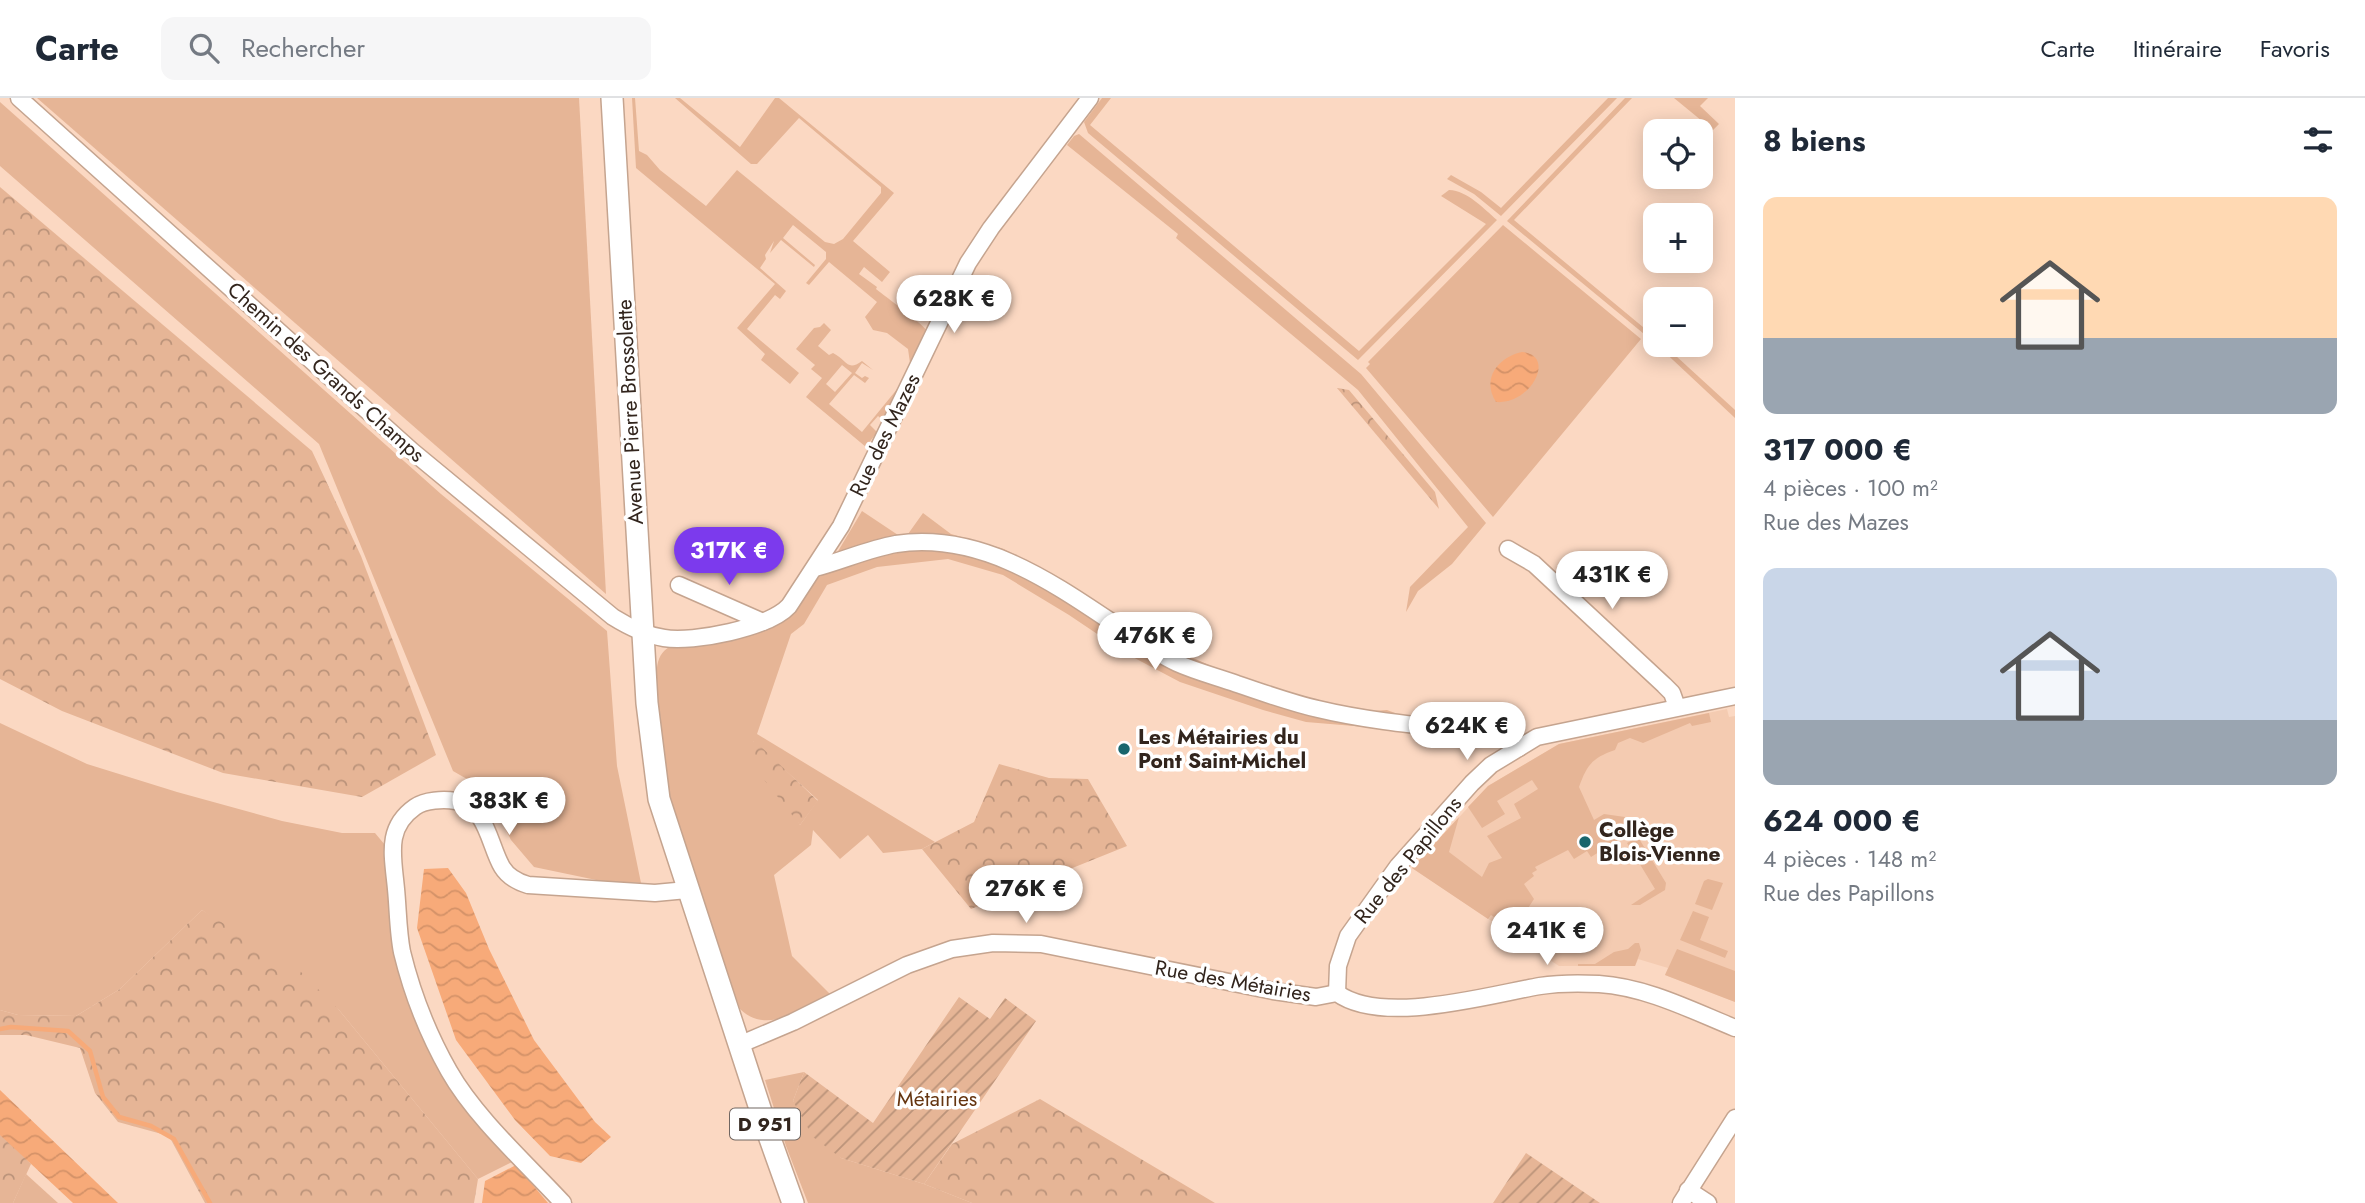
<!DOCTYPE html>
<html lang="fr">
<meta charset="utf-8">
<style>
body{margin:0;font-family:Jost,sans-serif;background:#f6f6f7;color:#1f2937;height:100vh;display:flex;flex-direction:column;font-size:26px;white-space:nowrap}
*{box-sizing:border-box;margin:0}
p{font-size:23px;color:#747a83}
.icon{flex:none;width:38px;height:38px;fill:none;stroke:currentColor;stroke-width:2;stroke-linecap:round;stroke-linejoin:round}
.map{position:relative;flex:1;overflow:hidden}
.sheet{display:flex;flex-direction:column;background:#fff;width:630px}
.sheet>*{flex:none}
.fabs{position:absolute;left:1643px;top:21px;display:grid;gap:14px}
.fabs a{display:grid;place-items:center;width:70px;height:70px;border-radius:14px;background:#fff;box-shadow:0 4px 18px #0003;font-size:35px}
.price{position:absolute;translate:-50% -60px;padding:0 16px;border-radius:24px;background:#fff;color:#222;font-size:23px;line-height:46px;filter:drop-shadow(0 2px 4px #0008)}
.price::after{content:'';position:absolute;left:50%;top:42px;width:21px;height:16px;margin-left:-10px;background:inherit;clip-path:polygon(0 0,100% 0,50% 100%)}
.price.selected{background:#7c3aed;color:#fff}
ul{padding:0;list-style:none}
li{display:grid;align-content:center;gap:14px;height:371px;padding:0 28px}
li span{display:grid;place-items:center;height:217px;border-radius:14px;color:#555}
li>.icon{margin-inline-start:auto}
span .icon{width:126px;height:126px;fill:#fffc;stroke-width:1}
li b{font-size:30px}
h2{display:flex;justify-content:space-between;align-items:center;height:84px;padding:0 28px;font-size:30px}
header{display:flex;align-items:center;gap:42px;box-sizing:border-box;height:98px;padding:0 35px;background:#fff;border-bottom:2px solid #e0e1e3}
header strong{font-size:33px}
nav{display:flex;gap:38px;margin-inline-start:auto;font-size:24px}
.search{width:490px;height:63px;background:#f6f6f7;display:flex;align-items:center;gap:18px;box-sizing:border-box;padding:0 24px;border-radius:14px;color:#747a83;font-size:26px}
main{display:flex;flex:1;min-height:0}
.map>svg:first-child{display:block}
.built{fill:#f4cbb1}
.grass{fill:#e6b596;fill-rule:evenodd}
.forest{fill:url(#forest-crowns)}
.garden{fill:url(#garden-furrows)}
.water{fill:url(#water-waves)}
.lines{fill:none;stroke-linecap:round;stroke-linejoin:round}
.stream{stroke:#f7aa79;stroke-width:4.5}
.minor-casing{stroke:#c5a48f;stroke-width:19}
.major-casing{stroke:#c5a48f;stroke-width:24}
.minor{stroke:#fff;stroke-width:16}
.major{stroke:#fff;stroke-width:21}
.poi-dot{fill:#19666d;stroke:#fff;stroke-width:2.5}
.labels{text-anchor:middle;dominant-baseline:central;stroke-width:7;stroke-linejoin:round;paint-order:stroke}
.shield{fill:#fff;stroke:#706661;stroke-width:2}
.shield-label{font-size:19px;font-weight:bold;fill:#32251d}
.street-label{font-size:21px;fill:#32251d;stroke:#fff}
.poi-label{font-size:21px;font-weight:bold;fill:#32251d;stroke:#fff;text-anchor:start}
.park-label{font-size:21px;fill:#653510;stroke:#fff}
</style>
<header>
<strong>Carte</strong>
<div class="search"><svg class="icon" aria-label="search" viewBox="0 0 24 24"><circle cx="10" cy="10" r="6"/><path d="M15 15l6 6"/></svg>Rechercher</div>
<nav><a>Carte</a><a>Itinéraire</a><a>Favoris</a></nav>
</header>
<main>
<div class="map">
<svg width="1735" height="1105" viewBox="0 0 1735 1105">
<defs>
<pattern id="forest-crowns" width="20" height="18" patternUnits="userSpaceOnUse" patternTransform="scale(1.75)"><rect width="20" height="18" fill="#e6b596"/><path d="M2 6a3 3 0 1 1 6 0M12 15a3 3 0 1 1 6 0" fill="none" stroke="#bb937a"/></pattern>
<pattern id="garden-furrows" width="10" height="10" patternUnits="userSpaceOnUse" patternTransform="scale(1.75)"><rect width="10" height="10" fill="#e6b596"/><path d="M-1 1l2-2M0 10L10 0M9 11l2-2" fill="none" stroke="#bb937a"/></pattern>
<pattern id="water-waves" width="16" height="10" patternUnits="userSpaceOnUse" patternTransform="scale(1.75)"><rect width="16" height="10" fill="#f7aa79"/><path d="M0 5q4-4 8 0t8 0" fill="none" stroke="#d49268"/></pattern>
</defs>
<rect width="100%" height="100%" fill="#fbd8c2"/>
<!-- built -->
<polygon class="built" points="1727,611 1729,619 1735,618 1735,904 1665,877 1668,870 1638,861 1635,868 1559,868 1412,770 1488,688 1559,646"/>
<!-- grass -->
<g class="grass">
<polygon points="37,0 579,0 606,496"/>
<path d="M632,0H635L639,53L647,57L660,72L706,108L737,72L825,144L834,146L843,141L881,95V89L799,20L757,66H751L675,0H680L740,49L775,0H779L894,95L853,143L890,174L882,184L864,169L859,176L877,189L876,191C886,199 922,225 927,233L910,265L908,251L887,235L873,232L865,219L877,204L829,164L809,187L806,185L826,161V154L793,127L783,140L815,167L814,169L781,142L770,155L774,143L765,157L766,161L760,170L786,193L780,201L775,197L747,231L799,275L790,286L761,262L765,256L737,230L775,186L636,70Z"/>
<path d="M1102,0H1111L1090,27L1359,253L1486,126L1441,98L1449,92C1468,93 1483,110 1497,122L1358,262L1088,35L1084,24Z"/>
<polygon points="1608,0 1617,0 1501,118 1474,96 1447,81 1451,77 1481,94 1501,110"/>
<polygon points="1625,0 1632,0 1514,122 1655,239 1655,245 1507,123"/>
<polygon points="1674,0 1708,0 1700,8 1719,26 1713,32"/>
<polygon points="0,4 441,396 607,533 617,668 641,785 601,783 534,769 511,742 486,692 453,673 319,346 0,68"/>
<polygon points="1079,36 1361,276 1486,425 1452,466 1418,493 1406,514 1410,489 1468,429 1358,292 1176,140 1178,136 1067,47 1074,38"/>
<polygon points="1503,127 1641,241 1493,419 1366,270 1370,266 1368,264"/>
<path d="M824,225L831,232L818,248L829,257L833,255C847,262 847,274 862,263L873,272L862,265L855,275L862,280L865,278L869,280L865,285L854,277L829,306L862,334L898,290L883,322L878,318L870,327L877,334L866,349L806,299L822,280L811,271L815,267L796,251L814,230L820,229ZM842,267L852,275L835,294L826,286Z"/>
<polygon points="1657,247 1664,247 1735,312 1735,320"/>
<polygon points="862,413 901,439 908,436 923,415 951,436 1004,451 1048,474 1160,545 1220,572 1294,596 1340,608 1372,613 1387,612 1395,615 1388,619 1359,616 1235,582 1142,542 958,444 834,460"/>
<path d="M940,448L1009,466L1145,551L1379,626L1378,630L1306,624L1263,612L1180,584L1127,556L1069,517L1003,477L948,461L877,469L827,487L804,526L791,536L757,636L935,744L922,751L883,755L868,737L840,761L813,732L811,747L774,777L792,858L830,896C802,910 768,938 740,911C719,850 696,790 677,728C664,688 661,644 658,601C657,589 655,576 658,564C661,554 666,550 676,546L728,542L831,471L878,453ZM753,643L818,702L800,727Z"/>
<path d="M1709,615L1711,624L1692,628L1690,625L1643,645L1630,640L1618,645L1615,652C1592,660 1587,667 1579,689L1594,722L1604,716L1625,719L1634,732L1591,759L1587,753L1574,761L1568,752L1535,769L1537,772L1532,775L1534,778L1524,786L1534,801L1511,836L1505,832L1507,828L1491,817L1488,821L1412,770L1459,719L1449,754L1482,779L1489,765L1502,760L1487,738L1521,720L1514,706L1538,691L1532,682L1497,703L1505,716L1482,730L1468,709L1488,688L1559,646Z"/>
<polygon points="0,625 87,666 177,694 282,723 342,735 375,735 385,747 399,876 425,938 516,1062 478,1081 339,912 202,812 120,891 76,918 18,917 0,912"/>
<polygon points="1638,739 1666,785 1665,792 1640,807 1631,807 1655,791 1627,745"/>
<polygon points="1708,781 1723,785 1712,812 1695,806 1704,783"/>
<polygon points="1693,813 1709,819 1700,842 1728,853 1725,860 1680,842"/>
<polygon points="1635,845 1639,845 1641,852 1635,868 1578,868 1578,866 1595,866 1614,854 1628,851"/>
<polygon points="1677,851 1735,873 1735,904 1665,877"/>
<polygon points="804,974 793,1003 841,1060 924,1086 972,1105 808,1105 786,1048 765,982"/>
<polygon points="26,1076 58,1105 13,1105"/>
</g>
<!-- forest -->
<g class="forest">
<polygon points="0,89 312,353 361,458 436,657 362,699 223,675 62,613 0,581"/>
<polygon points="1337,290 1349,292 1435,394 1439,411"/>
<polygon points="754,642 818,703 800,727 747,660"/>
<polygon points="999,666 1049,680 1088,681 1127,748 971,811 922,751 974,724"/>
<polygon points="202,812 299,872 339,912 478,1081 474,1105 205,1105 169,1038 118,1024 95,995 80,950 26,937 0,937 0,912 18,917 76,918 120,891"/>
<polygon points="1040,1001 1215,1105 972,1105 924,1086 952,1046"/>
<polygon points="0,1033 31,1066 13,1105 0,1105"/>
</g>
<!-- garden -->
<g class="garden">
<polygon points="959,899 990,921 1005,900 1036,923 924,1086 841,1060 813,1039 793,1003 804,974 873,1025"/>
<polygon points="1526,1055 1600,1105 1493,1105"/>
</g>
<!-- water -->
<g class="water">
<path d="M1522,254C1557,257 1531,307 1496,304C1481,281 1498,259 1522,254Z"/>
<polygon points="448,770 466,795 489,851 534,942 595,1024 611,1039 581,1065 550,1058 515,1022 456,942 417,830 424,771"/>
<polygon points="0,992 118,1105 73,1105 0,1037"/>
<polygon points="516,1067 548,1105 482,1105 485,1083"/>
</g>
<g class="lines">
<!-- stream -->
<polyline class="stream" points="0,931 11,929 68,933 90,953 103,999 119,1019 151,1028 174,1041 210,1105"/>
<defs>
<g id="minor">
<path d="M19,0L412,353L613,519C629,529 645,537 664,540C693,545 769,530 789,508L841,428L968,165L991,130L1090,0"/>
<polyline points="1508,451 1534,466 1664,587 1672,595 1677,609"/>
<path d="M815,470C842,463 868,451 896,446C977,434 1046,480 1110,523C1132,538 1153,554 1177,565C1197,574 1218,579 1237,586C1264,595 1291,605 1318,611C1372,624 1427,628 1481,634L1499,639L1519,650"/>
<polyline points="679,487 763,524"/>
<polyline points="1337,895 1338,868 1348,838 1398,768 1472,685 1491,667 1537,639 1735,598"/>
<path d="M741,946L793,924L907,867L952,851L993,845L1041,846L1273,893L1316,899L1337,895C1382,928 1488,897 1540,888C1559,885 1579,885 1599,886C1646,889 1691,912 1735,930"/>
<polyline points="1688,1092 1708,1105"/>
<path d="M563,1105C526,1065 475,1019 449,973C428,936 412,895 402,854C398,834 398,811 396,791C393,758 385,730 415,709C425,702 443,701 456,703C487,708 489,747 502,769C508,779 518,784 528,787L655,795L687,792"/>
<polyline points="1681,1105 1735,1020"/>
</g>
<polyline id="major" points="612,0 647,605 659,701 768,1035 793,1105"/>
</defs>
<!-- minor casing -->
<use href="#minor" class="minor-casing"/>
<!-- major casing -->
<use href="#major" class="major-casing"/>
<!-- minor -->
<use href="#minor" class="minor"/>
<!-- major -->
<use href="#major" class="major"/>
</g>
<!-- markers -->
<g class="poi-dot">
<circle cx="1124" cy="651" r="7"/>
<circle cx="1585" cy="744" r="7"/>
</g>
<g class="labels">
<!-- shield labels -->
<rect class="shield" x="730" y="1010.5" width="70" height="31" rx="5"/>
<g class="shield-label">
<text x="765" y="1026">D 951</text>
</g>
<!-- street labels -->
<g class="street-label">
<text transform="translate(326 274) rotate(42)">Chemin des Grands Champs</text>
<text transform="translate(630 314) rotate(-93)">Avenue Pierre Brossolette</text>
<text transform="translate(885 337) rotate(-64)">Rue des Mazes</text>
<text transform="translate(1408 762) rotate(-51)">Rue des Papillons</text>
<text transform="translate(1233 883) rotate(10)">Rue des Métairies</text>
</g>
<!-- poi labels -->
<g class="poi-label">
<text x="1138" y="639">Les Métairies du<tspan x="1138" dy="24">Pont Saint-Michel</tspan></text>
<text x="1599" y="732">Collège<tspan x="1599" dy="24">Blois-Vienne</tspan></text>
</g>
<!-- park labels -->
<g class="park-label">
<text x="937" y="1001">Métairies</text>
</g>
</g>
</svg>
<div class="fabs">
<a><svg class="icon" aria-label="locate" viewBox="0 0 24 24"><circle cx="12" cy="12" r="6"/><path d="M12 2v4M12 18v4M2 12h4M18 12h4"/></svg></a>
<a>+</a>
<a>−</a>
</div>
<b class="price" style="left:954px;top:237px">628K €</b>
<b class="price selected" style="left:729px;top:489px">317K €</b>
<b class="price" style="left:1612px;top:513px">431K €</b>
<b class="price" style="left:1155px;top:574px">476K €</b>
<b class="price" style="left:1467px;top:664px">624K €</b>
<b class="price" style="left:509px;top:739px">383K €</b>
<b class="price" style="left:1026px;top:827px">276K €</b>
<b class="price" style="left:1547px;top:869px">241K €</b>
</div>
<section class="sheet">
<h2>8 biens<svg class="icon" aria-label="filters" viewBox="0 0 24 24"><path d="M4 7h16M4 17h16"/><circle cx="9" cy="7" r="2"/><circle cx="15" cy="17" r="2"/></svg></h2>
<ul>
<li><span style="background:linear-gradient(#ffd9b3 65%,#9aa5b1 0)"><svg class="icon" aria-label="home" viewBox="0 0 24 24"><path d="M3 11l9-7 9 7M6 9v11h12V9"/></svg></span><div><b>317 000 €</b><p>4 pièces · 100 m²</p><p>Rue des Mazes</p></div></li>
<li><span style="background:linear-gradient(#c9d6e8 70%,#9aa5b1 0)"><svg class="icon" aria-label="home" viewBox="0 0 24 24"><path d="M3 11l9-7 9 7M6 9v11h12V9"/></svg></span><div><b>624 000 €</b><p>4 pièces · 148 m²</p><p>Rue des Papillons</p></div></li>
</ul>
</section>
</main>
